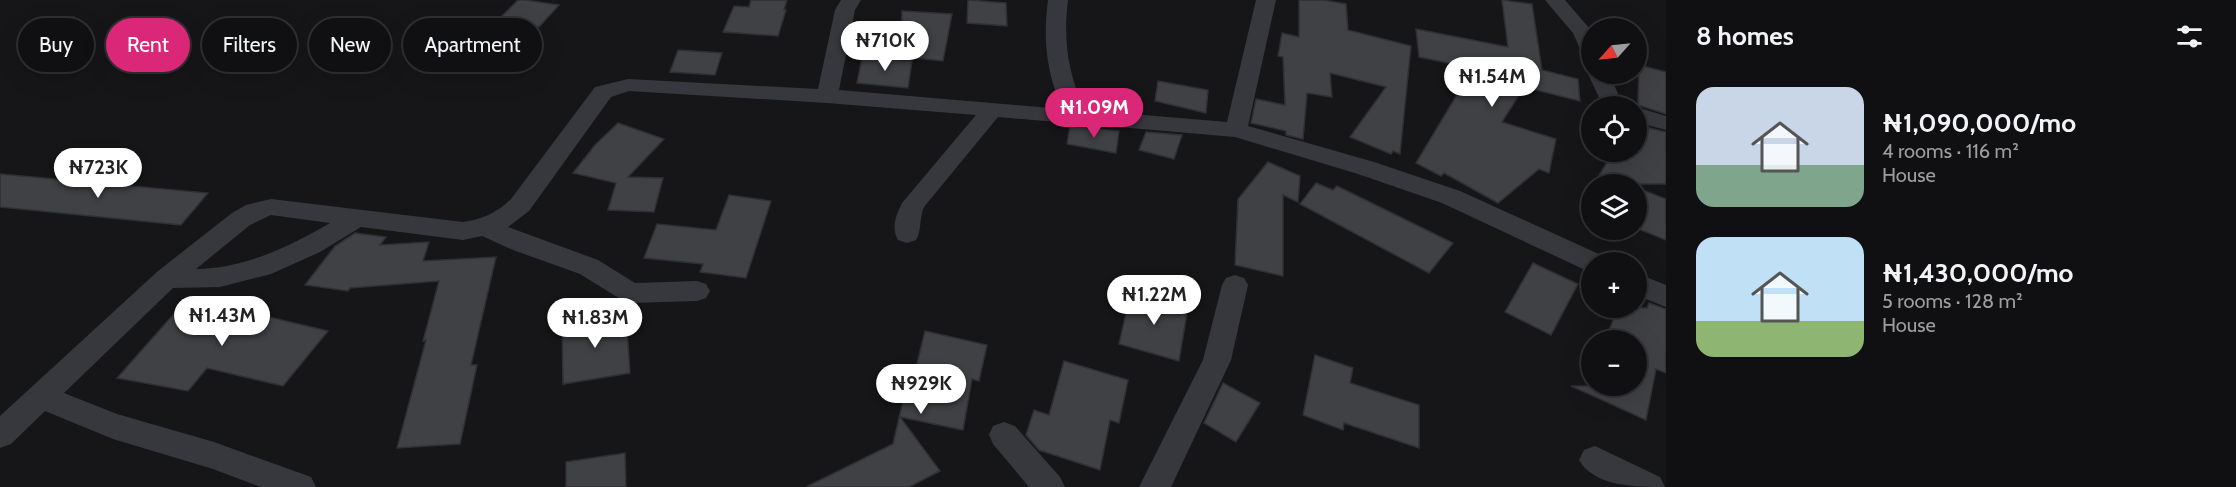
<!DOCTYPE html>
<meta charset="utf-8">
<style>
body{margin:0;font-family:Cabin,sans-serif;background:#19191b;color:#f1f3f6;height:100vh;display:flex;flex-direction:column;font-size:22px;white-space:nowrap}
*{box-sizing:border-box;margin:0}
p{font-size:20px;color:#9c9d9f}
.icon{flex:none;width:33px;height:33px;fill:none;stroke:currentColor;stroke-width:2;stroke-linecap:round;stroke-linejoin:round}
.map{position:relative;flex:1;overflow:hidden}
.drawer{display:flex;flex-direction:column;background:#101012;width:570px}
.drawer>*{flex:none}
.guide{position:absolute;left:18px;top:18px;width:570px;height:54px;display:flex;gap:12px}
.needle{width:39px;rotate:243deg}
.buttons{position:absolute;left:1581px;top:18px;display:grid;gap:12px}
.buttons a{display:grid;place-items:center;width:66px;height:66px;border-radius:50%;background:#101012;box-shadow:0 6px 24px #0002,0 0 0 2px #303032;font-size:30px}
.price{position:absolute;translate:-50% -51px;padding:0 14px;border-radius:21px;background:#fff;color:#222;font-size:20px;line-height:39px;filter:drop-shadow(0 2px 3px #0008)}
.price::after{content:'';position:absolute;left:50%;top:36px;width:18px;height:14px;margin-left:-9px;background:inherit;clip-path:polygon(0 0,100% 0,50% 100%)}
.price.selected{background:#db2777;color:#fff}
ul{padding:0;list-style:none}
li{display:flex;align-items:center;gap:18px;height:150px;padding:0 30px}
li span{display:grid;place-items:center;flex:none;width:168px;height:120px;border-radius:18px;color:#555}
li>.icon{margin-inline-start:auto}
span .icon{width:72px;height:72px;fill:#fffc;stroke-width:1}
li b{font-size:26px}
h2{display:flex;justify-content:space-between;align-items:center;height:72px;padding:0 30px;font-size:26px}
.pill{padding:0 21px;border-radius:27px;background:#101012;box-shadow:0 6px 24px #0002,0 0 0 2px #303032;font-size:21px;line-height:54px}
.pill.selected{background:#db2777;color:#fff}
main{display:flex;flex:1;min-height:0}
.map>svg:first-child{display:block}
.building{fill:#404145;stroke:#303034;stroke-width:1.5}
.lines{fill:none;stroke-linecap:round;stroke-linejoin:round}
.street{fill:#37383d;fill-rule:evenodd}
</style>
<main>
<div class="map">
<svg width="1666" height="487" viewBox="0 0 1666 487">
<rect width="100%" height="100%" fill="#161618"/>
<!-- building -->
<g class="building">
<polygon points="518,0 525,0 559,5 539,27 498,20"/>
<polygon points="751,0 787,0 784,10 786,10 778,36 723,32 734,6 749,7"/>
<polygon points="968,0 1006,3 1007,26 967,23"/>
<polygon points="1299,0 1323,0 1346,4 1348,30 1411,46 1400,154 1393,151 1391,154 1350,137 1386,87 1330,73 1332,97 1307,93 1303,139 1286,135 1286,131 1251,123 1256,99 1285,105 1283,57 1278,56 1282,33 1299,37"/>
<polygon points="1502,0 1532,4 1542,70 1578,79 1580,101 1524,87 1502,122 1556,139 1549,173 1539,169 1498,203 1444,173 1441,176 1416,163 1473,68 1419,57 1416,29 1508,47"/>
<polygon points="902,11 952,14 943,61 897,56 901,38"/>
<polygon points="74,17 66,40 18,49 27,25"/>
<polygon points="678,50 722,53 715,75 670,72"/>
<polygon points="862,57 912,61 908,88 857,83"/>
<polygon points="1639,65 1666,72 1666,114 1638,105"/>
<polygon points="1158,81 1208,90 1206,113 1155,101"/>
<polygon points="618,123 664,139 628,177 663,178 654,212 608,210 616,183 573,173 595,145"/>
<polygon points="1637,125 1666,132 1666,184 1594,184 1613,152 1636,152"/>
<polygon points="1070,126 1119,131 1116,153 1067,144"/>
<polygon points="1146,132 1182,135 1174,159 1139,150"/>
<polygon points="1268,162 1300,176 1298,202 1283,195 1283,276 1235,265 1238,199"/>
<polygon points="0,174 208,193 181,225 0,207"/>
<polygon points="1316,183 1333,190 1337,186 1453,243 1429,273 1300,204"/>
<polygon points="1645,191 1666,199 1666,240 1636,228 1636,211"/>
<polygon points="729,195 771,201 746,278 700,272 703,264 644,258 657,224 716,230"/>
<polygon points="355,233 386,237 380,245 429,242 423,261 496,257 471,365 477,365 460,444 397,448 426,340 423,341 439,281 350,288 348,291 305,285 335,246"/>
<polygon points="1533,263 1578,284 1551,335 1505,312"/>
<polygon points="1131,291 1188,307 1179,361 1119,344"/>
<polygon points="188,298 328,331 283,386 207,368 188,391 117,378"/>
<polygon points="1649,303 1666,309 1666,373 1656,369 1646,420 1571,386 1636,386 1636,340 1605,340 1618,308 1647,308"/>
<polygon points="626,315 630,373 563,384 562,325"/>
<polygon points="925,331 987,345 979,381 972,379 963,430 900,417 940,471 909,487 806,487 893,444 909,375 914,376"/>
<polygon points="1315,355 1353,368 1350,383 1419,405 1419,448 1344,423 1343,430 1303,415"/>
<polygon points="1064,361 1128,380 1119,423 1110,420 1100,470 1039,450 1026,435 1034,410 1049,415"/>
<polygon points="1223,383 1260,403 1236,442 1204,423"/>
<polygon points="625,453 626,487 566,487 566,462"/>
</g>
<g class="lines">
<!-- street -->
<g class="street">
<path d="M841,0H861L855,10L839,90L1062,109C1046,70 1043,41 1048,0H1068C1063,42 1068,71 1084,110L1227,122L1256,0H1276L1248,126L1374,162L1460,191L1601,255L1605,262H1592V271L1583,269L1442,203L1358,174L1235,137L1084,124L1077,126L1069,123L998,117L924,207C919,218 922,230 916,240L907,243L898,240C891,228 896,215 902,203L976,115L827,103L629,91L611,97L529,211L508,227L598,260L635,283L697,281L706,284L710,291L706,298L697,301L631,303L622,300L580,274L513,250L482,236L463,240L361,227L320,252L271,274L220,287L173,288L64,393L117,414L214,442L300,473L311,477L316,487H261L213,469L113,439L45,411L11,444L0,448V416L158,271L232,213L246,205L271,199L463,222C483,219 496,213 511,199L595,87L628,79L818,89L835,10ZM271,215L330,223C289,247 245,268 196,269L250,225Z"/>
<polygon points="1545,0 1565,0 1589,28 1592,31 1592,62 1585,60 1573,33"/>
<polygon points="1592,70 1592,74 1609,74 1621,100 1627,101 1630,106 1603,106 1588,74"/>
<polygon points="1636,107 1666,116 1666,130 1636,122"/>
<polygon points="1636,273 1666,285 1666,307 1636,295"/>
<polygon points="1235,275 1244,278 1248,285 1231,360 1171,487 1139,487 1203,360 1222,285 1226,278"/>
<polygon points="1004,422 1015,426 1060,477 1065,487 1029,487 993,444 989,435 993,426"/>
<path d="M1595,446L1660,477L1665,487C1637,487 1594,487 1579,460L1584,450Z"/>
</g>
</g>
</svg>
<div class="buttons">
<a><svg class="needle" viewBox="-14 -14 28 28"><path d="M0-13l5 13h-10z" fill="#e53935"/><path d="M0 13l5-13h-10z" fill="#9c9d9f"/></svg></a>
<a><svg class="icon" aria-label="locate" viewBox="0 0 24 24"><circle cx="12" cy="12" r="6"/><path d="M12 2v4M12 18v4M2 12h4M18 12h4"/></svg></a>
<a><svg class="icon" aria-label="layers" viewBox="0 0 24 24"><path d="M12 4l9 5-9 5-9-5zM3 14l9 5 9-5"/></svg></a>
<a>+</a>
<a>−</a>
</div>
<b class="price" style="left:885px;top:72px">₦710K</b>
<b class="price" style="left:1492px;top:108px">₦1.54M</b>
<b class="price selected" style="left:1094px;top:139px">₦1.09M</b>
<b class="price" style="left:98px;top:199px">₦723K</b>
<b class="price" style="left:1154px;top:326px">₦1.22M</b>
<b class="price" style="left:222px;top:347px">₦1.43M</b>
<b class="price" style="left:595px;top:349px">₦1.83M</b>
<b class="price" style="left:921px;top:415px">₦929K</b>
<div class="guide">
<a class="pill">Buy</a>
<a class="pill selected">Rent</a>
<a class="pill">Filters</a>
<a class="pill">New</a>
<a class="pill">Apartment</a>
</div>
</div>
<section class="drawer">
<h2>8 homes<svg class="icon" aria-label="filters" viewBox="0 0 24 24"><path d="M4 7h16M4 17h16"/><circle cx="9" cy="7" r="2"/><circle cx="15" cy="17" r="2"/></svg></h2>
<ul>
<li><span style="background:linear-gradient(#c9d6e8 65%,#7fa58c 0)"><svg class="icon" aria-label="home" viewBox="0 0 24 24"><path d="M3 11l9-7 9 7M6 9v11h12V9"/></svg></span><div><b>₦1,090,000/mo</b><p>4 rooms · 116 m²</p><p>House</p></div></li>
<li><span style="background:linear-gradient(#bfe0f5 70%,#8fb573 0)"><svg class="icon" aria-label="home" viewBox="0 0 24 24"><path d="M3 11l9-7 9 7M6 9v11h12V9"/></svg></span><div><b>₦1,430,000/mo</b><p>5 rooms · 128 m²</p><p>House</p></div></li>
</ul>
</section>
</main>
